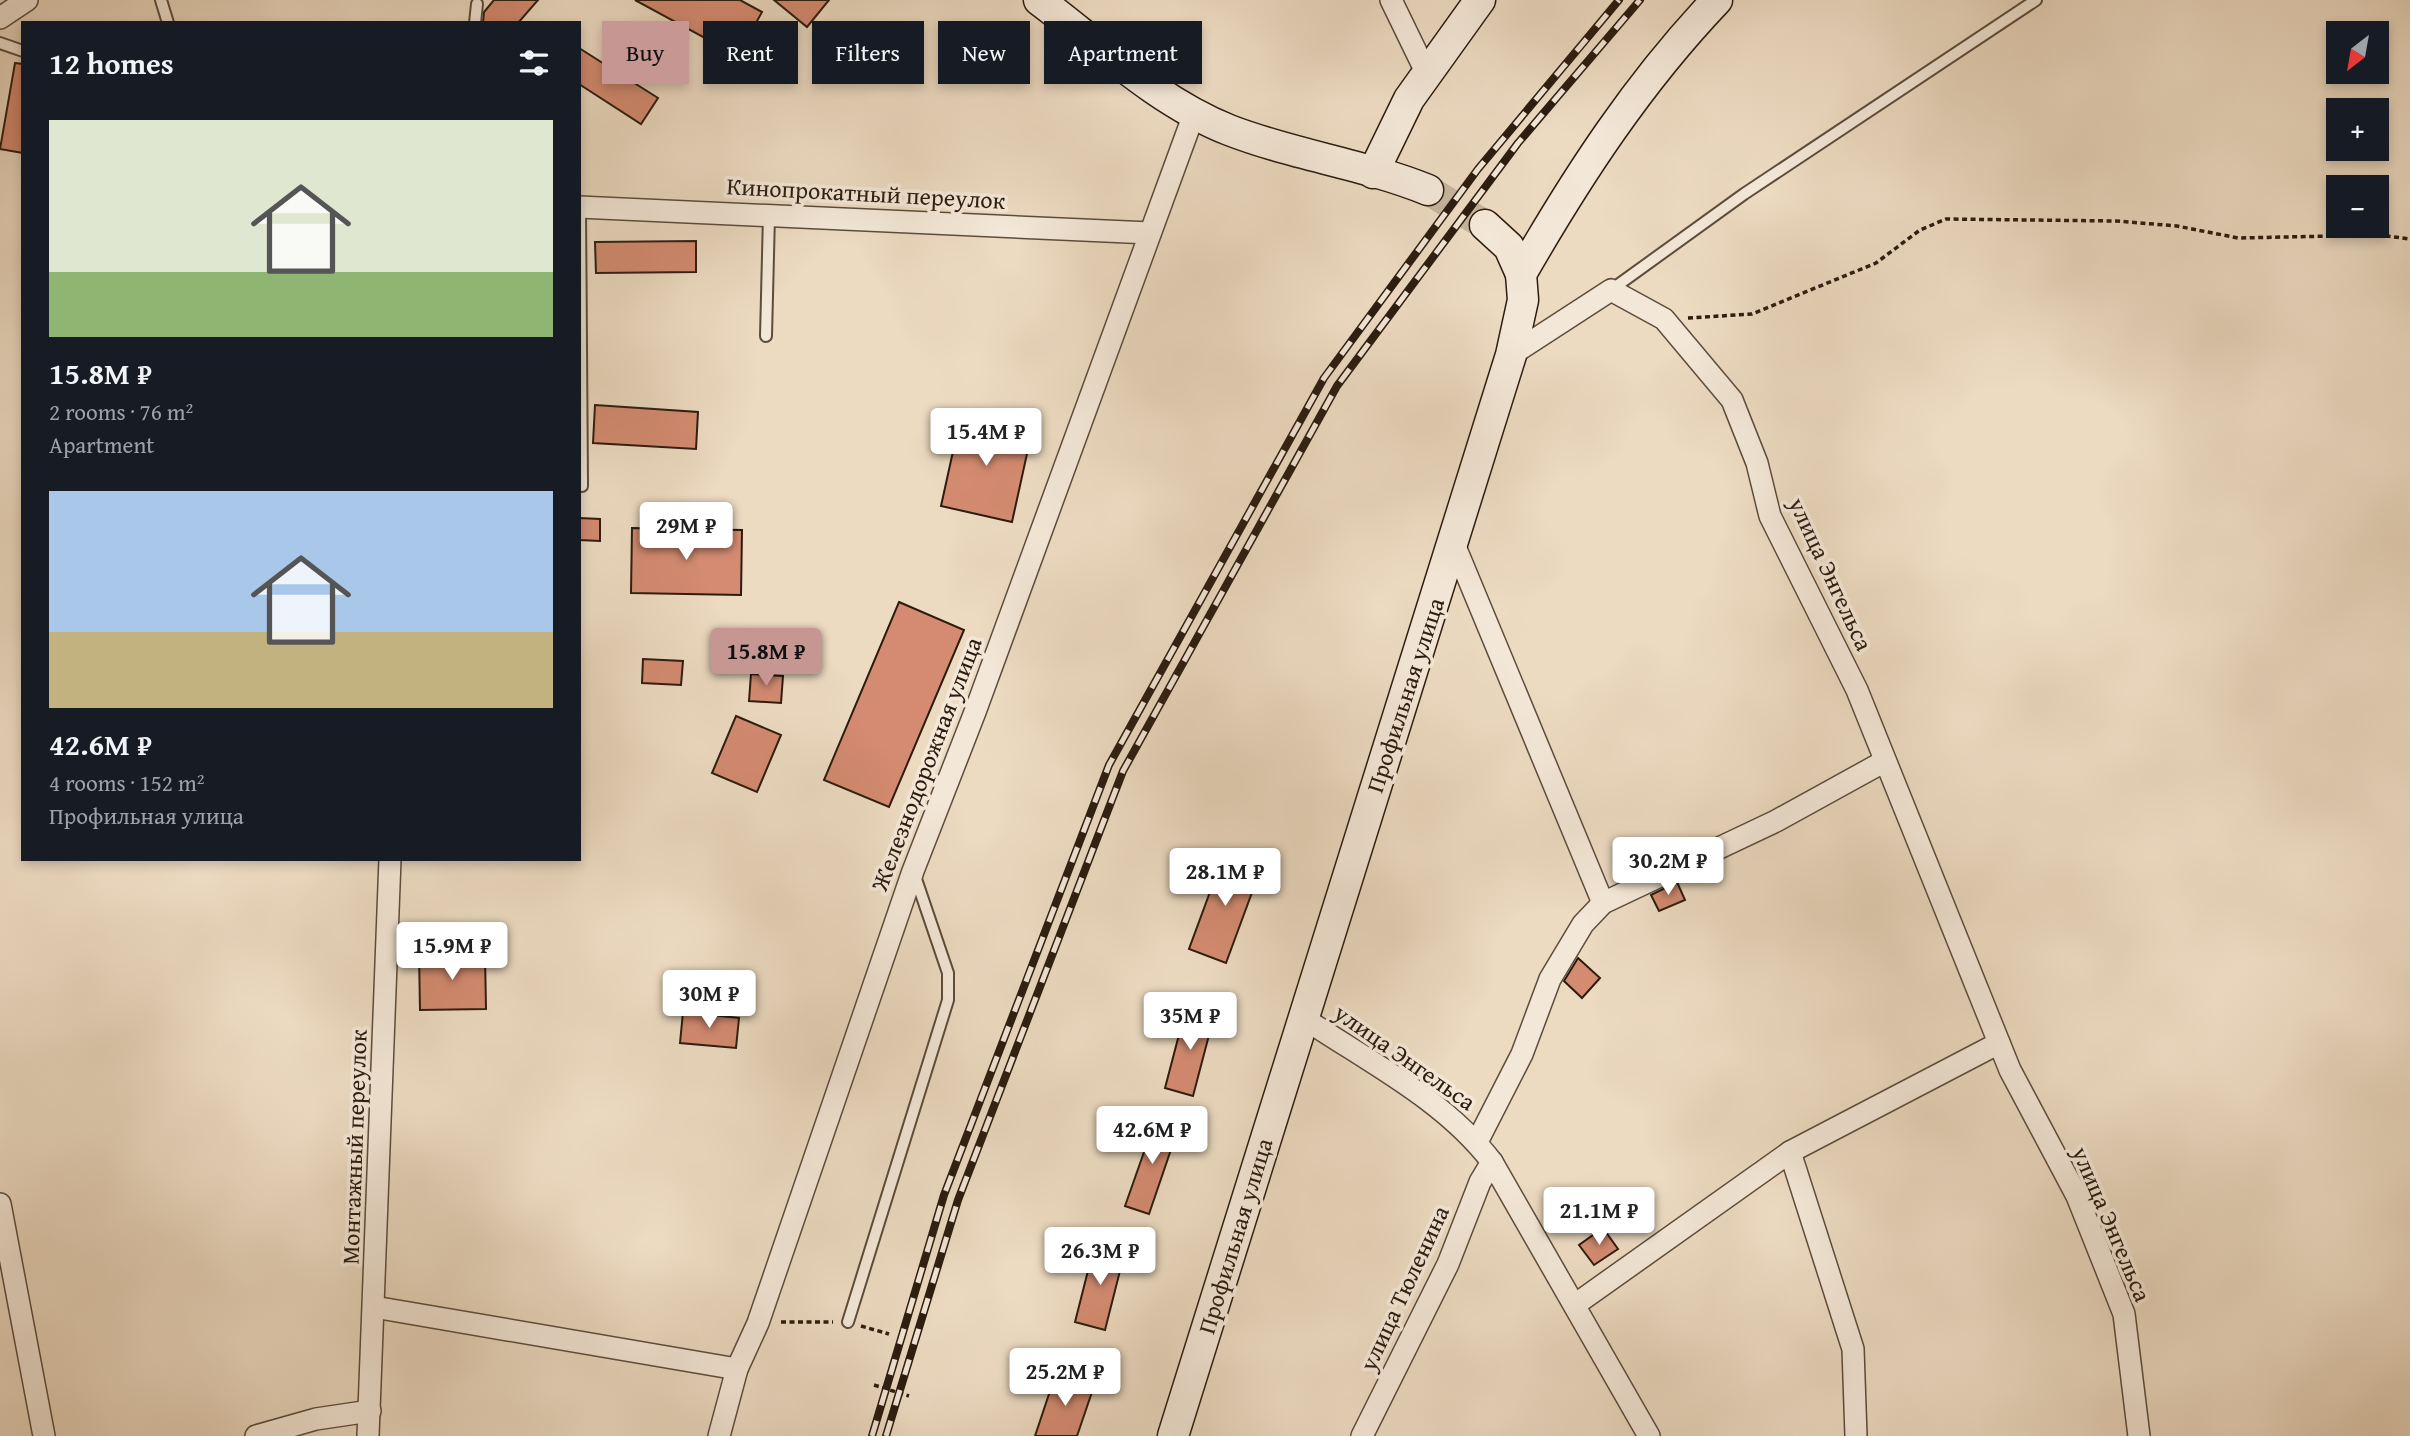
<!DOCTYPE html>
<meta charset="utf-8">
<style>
body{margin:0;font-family:"Gentium Book Plus",serif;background:#242831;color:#f1f3f6;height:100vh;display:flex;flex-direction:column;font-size:26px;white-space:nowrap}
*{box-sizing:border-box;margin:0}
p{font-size:23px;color:#9ea1a6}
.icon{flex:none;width:38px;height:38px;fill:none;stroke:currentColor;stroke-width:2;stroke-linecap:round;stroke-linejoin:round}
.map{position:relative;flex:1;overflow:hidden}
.side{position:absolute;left:21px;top:21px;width:560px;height:840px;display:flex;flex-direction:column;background:#171b24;border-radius:0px;box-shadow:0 4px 10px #0003}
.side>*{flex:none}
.hud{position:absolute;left:602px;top:21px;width:665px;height:63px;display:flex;gap:14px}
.needle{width:46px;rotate:211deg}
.buttons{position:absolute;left:2326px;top:21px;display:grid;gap:14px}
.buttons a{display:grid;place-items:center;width:63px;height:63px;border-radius:0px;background:#171b24;box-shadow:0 4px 10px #0003;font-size:35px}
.price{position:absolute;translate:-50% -60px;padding:0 16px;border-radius:7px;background:#fff;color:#222;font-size:23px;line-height:46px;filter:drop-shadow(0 2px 4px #0008)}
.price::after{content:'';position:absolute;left:50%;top:42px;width:21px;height:16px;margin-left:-10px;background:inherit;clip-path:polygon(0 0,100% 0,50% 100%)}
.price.active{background:#c59692;color:#111}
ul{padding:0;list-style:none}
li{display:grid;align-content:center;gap:14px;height:371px;padding:0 28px}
li span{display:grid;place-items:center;height:217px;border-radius:0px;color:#555}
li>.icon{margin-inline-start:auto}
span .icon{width:126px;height:126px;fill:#fffc;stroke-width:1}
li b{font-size:30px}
h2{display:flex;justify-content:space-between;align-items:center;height:84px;padding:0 28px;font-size:30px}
.tag{padding:0 24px;border-radius:0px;background:#171b24;box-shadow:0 4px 10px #0003;font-size:24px;line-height:63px}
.tag.active{background:#c59692;color:#111}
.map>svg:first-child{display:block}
.building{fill:#d48b71;stroke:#2c1c0f;stroke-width:2}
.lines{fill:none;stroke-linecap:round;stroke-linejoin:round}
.secondary-tunnel{stroke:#c6b49d;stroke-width:30;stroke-dasharray:30 15;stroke-linecap:butt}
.lane-casing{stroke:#5c4c3c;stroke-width:14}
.street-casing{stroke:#5c4c3c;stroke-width:24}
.secondary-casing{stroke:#2c1c0f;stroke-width:33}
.path{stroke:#2c1c0f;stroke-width:3.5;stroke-dasharray:5 3.5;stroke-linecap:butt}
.lane{stroke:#f3e7d7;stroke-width:10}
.street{stroke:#f3e7d7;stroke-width:21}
.secondary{stroke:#f3e7d7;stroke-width:30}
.rail-casing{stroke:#2c1c0f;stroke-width:8}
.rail{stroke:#f3e7d7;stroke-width:5;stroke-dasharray:16;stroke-linecap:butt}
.labels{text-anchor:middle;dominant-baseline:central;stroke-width:7;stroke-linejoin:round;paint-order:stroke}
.street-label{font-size:24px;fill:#2c1c0f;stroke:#f3e7d7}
</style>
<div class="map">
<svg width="2410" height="1436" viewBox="0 0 2410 1436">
<rect width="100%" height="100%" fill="#ecdac1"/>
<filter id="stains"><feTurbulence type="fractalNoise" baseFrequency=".00286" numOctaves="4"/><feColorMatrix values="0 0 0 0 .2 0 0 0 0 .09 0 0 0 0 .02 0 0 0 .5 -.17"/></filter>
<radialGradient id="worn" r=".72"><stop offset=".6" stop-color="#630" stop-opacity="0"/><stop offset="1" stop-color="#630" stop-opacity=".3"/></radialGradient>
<!-- building -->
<g class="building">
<polygon points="494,0 538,0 518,23 483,23 484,12"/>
<polygon points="635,0 740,0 762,12 738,56"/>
<polygon points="774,0 829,0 807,27"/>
<polygon points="579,48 658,98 641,124 579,84"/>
<polygon points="15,63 23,64 23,153 0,149"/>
<polygon points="696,241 696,272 596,273 595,242"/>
<polygon points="595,405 698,412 696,449 593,443"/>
<polygon points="961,415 1032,431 1012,522 941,506"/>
<polygon points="579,518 600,519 600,541 579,540"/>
<polygon points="632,528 742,530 741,595 631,593"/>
<polygon points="899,602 964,630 889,807 824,780"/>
<polygon points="643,659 683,661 681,685 642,683"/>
<polygon points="751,674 783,676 781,703 749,701"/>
<polygon points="736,716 781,735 757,792 712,773"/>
<polygon points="1224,854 1261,868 1226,963 1189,949"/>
<polygon points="1677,882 1685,900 1659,911 1651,895"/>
<polygon points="419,954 485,954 486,1009 420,1010"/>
<polygon points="1578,958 1600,978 1582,998 1564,981"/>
<polygon points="1186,1008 1214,1016 1193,1096 1165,1088"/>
<polygon points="683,1012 739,1018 736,1048 680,1043"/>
<polygon points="1156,1118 1179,1126 1149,1214 1125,1206"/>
<polygon points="1603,1228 1618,1249 1594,1265 1579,1245"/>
<polygon points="1095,1243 1125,1251 1105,1330 1075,1322"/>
<polygon points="1056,1373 1094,1386 1077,1436 1035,1436"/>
</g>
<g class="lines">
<!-- secondary-tunnel -->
<polyline class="secondary-tunnel" points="1428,190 1485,225"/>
<defs>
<g id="lane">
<polyline points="161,0 168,23"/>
<polyline points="475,23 477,4"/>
<polyline points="0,43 23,51"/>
<polyline points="580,207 582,486"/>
<polyline points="1611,290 1744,194 2036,0"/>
<polyline points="766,336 769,215"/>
<polyline points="848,1322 948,1000 948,973 915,876"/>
</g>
<g id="street">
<polyline points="1391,0 1426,72"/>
<polyline points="0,18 27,0"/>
<polyline points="579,207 1150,233"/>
<polyline points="1511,355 1611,290 1664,319 1732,400 1757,463 1770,516 1857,690 2010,1070 2077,1196 2124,1314 2139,1436"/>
<polyline points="1454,544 1603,903"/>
<path d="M1302,1017C1367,1061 1444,1099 1492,1162L1649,1436"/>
<polyline points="1477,1142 1522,1054 1550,979 1583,924 1603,903 1776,821 1885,761"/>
<polyline points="1790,1152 1853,1349 1856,1436"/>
<polyline points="0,1204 44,1436"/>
<polyline points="1576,1304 1790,1152 1999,1043"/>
<polyline points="374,1307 737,1369"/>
<polyline points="256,1436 316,1419 370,1411"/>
<polyline points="368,1436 390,859"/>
<polyline points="719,1436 737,1369 758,1323 913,871 975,712 1194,114"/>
<polyline points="1362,1436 1448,1264 1480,1182 1492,1162"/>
</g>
<g id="secondary">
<path d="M1039,0C1099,45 1158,102 1229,130C1293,155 1364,164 1428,190"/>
<polyline points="1373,173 1409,99 1480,0"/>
<polyline points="1485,225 1509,247 1521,274"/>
<path d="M1173,1436L1511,355L1523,300L1521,274C1578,175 1638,83 1717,0"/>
</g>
</defs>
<!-- lane casing -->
<use href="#lane" class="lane-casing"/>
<!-- street casing -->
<use href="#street" class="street-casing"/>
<!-- secondary casing -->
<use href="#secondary" class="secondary-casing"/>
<!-- path -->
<g class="path">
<polyline points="1688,318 1752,314 1876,263 1920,230 1946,219 2116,221 2177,226 2238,238 2379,235 2410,239"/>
<polyline points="781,1322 833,1322"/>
<polyline points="861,1326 889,1334"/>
<polyline points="874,1385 909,1396"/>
</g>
<!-- lane -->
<use href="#lane" class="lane"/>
<!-- street -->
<use href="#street" class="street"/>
<!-- secondary -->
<use href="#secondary" class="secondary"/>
<defs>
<g id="rail">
<polyline points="872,1436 944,1195 1109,765 1324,378 1478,169 1619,0"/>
<polyline points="886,1436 958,1200 1123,771 1337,386 1518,143 1640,0"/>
</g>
</defs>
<!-- rail casing -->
<use href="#rail" class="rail-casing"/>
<!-- rail -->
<use href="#rail" class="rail"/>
</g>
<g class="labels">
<!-- street labels -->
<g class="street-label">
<text transform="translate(866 193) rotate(3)">Кинопрокатный переулок</text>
<text transform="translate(1831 574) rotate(65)">улица Энгельса</text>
<text transform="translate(1405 695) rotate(-72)">Профильная улица</text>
<text transform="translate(926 764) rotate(-69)">Железнодорожная улица</text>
<text transform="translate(1405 1057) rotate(35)">улица Энгельса</text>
<text transform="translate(354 1147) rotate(-88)">Монтажный переулок</text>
<text transform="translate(2112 1224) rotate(67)">улица Энгельса</text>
<text transform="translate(1235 1236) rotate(-73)">Профильная улица</text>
<text transform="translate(1404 1288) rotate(-65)">улица Тюленина</text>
</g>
</g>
<rect width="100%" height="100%" filter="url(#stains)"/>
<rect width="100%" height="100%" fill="url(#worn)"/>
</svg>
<div class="buttons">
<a><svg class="needle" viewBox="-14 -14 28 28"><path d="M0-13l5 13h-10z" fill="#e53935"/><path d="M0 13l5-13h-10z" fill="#9ea1a6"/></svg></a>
<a>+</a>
<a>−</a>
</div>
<b class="price" style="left:986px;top:468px">15.4M ₽</b>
<b class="price" style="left:686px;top:562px">29M ₽</b>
<b class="price active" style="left:766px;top:688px">15.8M ₽</b>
<b class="price" style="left:1668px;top:897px">30.2M ₽</b>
<b class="price" style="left:1225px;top:908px">28.1M ₽</b>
<b class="price" style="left:452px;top:982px">15.9M ₽</b>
<b class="price" style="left:709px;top:1030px">30M ₽</b>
<b class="price" style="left:1190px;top:1052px">35M ₽</b>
<b class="price" style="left:1152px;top:1166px">42.6M ₽</b>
<b class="price" style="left:1599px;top:1247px">21.1M ₽</b>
<b class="price" style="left:1100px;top:1287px">26.3M ₽</b>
<b class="price" style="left:1065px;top:1408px">25.2M ₽</b>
<div class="hud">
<a class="tag active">Buy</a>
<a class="tag">Rent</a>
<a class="tag">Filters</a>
<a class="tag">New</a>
<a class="tag">Apartment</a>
</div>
<section class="side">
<h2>12 homes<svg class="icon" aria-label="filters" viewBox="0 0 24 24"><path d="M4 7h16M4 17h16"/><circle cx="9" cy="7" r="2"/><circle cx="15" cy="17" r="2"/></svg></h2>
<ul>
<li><span style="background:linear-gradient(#dfe7d0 70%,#8fb573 0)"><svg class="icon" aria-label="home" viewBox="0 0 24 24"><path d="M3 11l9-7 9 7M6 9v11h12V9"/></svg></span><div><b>15.8M ₽</b><p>2 rooms · 76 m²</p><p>Apartment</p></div></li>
<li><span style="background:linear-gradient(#a9c7e8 65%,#c2b280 0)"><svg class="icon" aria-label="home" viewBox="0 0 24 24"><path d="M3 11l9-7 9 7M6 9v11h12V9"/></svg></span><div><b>42.6M ₽</b><p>4 rooms · 152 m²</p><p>Профильная улица</p></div></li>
</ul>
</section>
</div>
